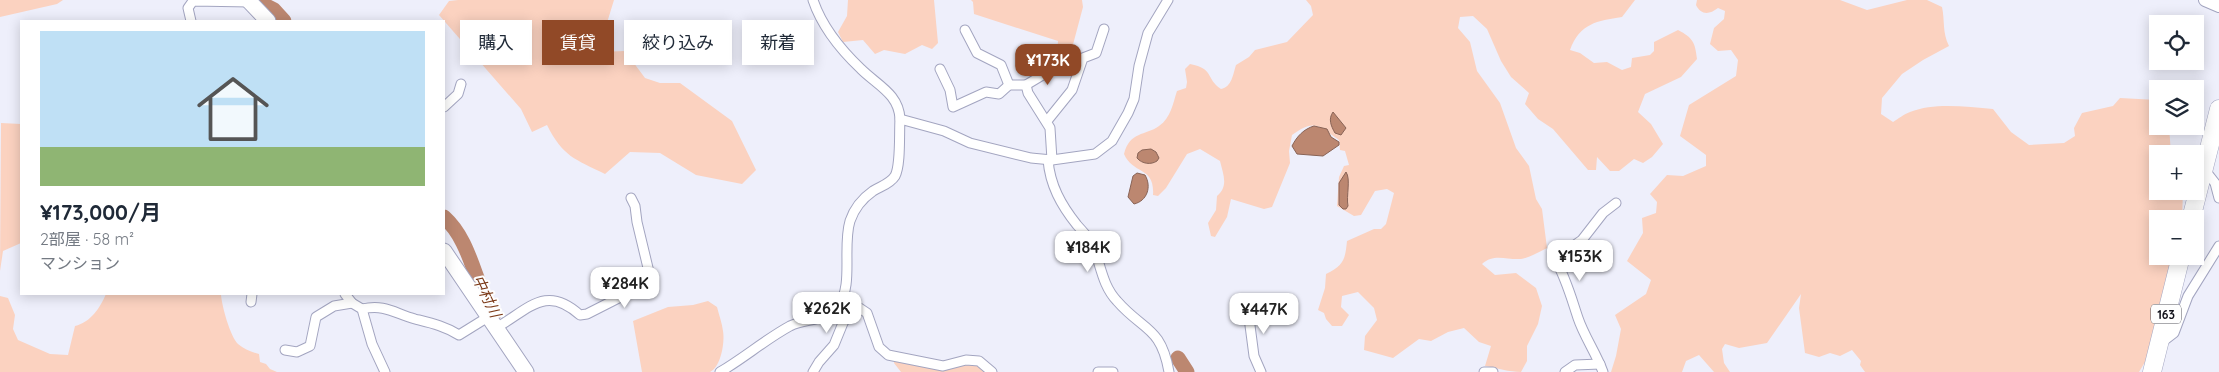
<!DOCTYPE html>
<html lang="ja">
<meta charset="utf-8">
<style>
body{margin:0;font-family:Quicksand,"Noto Sans JP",sans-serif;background:#f2f2f3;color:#1f2937;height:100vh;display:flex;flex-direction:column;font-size:19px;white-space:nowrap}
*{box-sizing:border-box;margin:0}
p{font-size:16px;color:#747a83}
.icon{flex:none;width:28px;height:28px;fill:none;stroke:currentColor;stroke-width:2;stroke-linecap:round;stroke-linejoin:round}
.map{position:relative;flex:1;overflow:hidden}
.side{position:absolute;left:20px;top:20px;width:425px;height:275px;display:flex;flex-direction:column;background:#fff;border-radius:0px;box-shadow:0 2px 12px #0003}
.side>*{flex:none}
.banner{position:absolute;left:460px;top:20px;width:475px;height:45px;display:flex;gap:10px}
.buttons{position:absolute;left:2149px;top:15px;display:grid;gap:10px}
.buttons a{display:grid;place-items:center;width:55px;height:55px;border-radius:0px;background:#fff;box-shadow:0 2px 12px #0003;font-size:25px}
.price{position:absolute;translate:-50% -42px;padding:0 11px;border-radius:10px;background:#fff;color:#222;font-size:16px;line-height:32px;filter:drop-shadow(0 1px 2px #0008)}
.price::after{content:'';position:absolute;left:50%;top:30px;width:15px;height:11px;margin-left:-8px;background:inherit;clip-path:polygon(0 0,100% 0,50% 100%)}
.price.on{background:#914927;color:#fff}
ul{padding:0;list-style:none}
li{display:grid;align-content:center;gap:10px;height:265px;padding:0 20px}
li span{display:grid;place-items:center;height:155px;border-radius:0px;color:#555}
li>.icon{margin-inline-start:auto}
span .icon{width:90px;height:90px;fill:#fffc;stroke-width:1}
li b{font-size:21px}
.tag{padding:0 18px;border-radius:0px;background:#fff;box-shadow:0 2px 12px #0003;font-size:18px;line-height:45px}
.tag.on{background:#914927;color:#fff}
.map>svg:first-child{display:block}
.green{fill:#fbd2c0}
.water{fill:#bc8770;stroke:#886356}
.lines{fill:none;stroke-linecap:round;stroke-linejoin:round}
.river{stroke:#bc8770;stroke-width:15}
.street-casing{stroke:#a3a5c0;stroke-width:11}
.secondary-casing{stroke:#a3a5c0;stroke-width:14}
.primary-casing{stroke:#a3a5c0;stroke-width:17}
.highway-casing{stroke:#a3a5c0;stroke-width:19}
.street{stroke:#fff;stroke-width:9}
.secondary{stroke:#fff;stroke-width:12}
.primary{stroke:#fff;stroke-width:15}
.highway{stroke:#fff;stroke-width:18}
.labels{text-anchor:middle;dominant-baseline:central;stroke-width:4;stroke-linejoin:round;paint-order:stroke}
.shield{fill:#fefefe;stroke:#57575e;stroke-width:1}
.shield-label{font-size:12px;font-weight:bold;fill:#101019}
.water-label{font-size:15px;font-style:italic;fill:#7b3917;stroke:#fefefe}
</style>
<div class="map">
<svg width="2219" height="372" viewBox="0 0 2219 372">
<rect width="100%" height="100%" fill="#eeeffb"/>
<!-- green -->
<g class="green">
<polygon points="0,0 63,0 57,4 0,17"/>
<path d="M458,0H614L598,52L625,51L645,78L660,83H680L732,121L756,170L742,184L696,175L660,153L630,152L605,174C575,159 563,157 547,125L532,132L521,109L439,15L449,1Z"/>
<polygon points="848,0 934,0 938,43 932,49 922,45 905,54 884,50 875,54 863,40 843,42 838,32 847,16"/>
<polygon points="971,0 1082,0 1083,7 1071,52 1068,58 1063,59 1057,55 1058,41 974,14 973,2"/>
<path d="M1306,0H1635L1622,17C1597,21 1580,23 1570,50L1580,53L1594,63L1607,62L1622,70L1631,67L1632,58L1650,55L1654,51V42L1678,30C1693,38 1695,42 1697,59L1681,77L1645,94L1638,112L1651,124L1663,144L1652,157L1643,163L1634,159L1619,171H1610L1597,157L1596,170H1588L1553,129L1538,119L1525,104L1529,93L1511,77L1501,61L1487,29L1473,16L1460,17L1458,28L1470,42L1477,71L1500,103L1516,148L1529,166L1536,199L1542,209L1547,248C1539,252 1529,258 1521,259C1506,260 1494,253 1482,264L1495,275L1516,273L1536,288L1542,306L1538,324L1527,346V361L1521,372C1509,372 1497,368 1485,366L1491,346L1479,342L1464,328L1448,332L1431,341L1419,339L1393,358L1364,350L1365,336L1377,320L1374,308L1358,292L1342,296L1341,307L1349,315L1342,326H1332L1326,319L1324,313L1318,310L1325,288L1326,274C1344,265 1345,260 1347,241L1374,229H1381L1386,224L1394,193L1387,189L1375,191L1361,215L1354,216L1337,206L1339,177L1344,166L1349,165L1345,151L1340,150L1339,140C1319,126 1315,118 1292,135L1289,151L1290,163L1272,207L1264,209L1231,199L1227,217L1215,237L1211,236L1208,223L1216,210L1217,196C1229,186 1223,174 1220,161L1200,149L1187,154L1166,188L1158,196L1153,195C1155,166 1133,175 1124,154C1130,131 1145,136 1159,126C1171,118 1173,103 1177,91L1186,88L1187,82L1185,69L1190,64C1215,69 1205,78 1221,89C1232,87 1233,74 1236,65L1249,57L1255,50L1287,42L1313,15L1311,6Z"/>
<path d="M1697,0H1840L1867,10L1907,0H1927L1942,7C1945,21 1942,32 1949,46L1923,60L1902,74L1882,98L1881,114L1893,122C1898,119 1904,114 1910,112C1935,102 1967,107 1993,109L2011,132L2029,145L2064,143L2075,136L2074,128L2082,113L2113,106L2120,98L2157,100L2158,126H2169L2171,154H2158V191H2183L2182,219H2158V256H2175L2151,352L2139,372H1865L1860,365L1861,361L1852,350L1840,356L1830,353L1819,357L1805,353L1799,308L1801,294L1767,343L1739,348L1725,344L1722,349L1724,363L1730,372H1714L1699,355L1686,361L1682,372H1611L1616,356L1621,329L1615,315L1646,294L1651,280L1627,261L1643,233L1642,218L1656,213L1657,202L1650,194L1667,175L1683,176L1706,166V155L1680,136L1689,105L1736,76L1738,60L1731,50L1718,51L1710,44L1714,28L1724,19L1725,11L1718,8C1709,15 1701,15 1696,5Z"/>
<polygon points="1,123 21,124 21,243 3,251 0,271"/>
<path d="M106,294H224L221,295C222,306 230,336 238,344C244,349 251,352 259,354L260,362L266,364L270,369L277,372H0V296L8,298L15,315L13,329L18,340L50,354L68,355L75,326C91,322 100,308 106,294Z"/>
<path d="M708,301L717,307C719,315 722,323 723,331C725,342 721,367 710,372H642L633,321L668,307L693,305Z"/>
<polygon points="894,359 964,364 975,363 987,372 901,372 894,363"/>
</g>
<!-- water -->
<g class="water">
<path d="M1333,112L1346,128L1341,135L1335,133C1331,126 1328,119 1333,112Z"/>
<path d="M1314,126L1327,129L1331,137L1339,142V145L1323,156L1297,154L1292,146C1297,136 1304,129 1314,126Z"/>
<path d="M1151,149L1156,152L1159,158L1157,161C1151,165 1142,164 1137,158L1138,153L1142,150Z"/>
<path d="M1346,172C1351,179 1346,196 1348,206L1346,209H1343L1339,205V183Z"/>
<path d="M1137,173L1145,175C1152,187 1147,201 1134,204L1128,197L1133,176Z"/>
</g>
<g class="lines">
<!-- river -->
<g class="river">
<polyline points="255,0 274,10 284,21"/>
<path d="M444,217C472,242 474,285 494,314"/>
<polyline points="1178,358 1187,372"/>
</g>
<defs>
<g id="street">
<path d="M813,0C822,27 841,50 861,69C877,85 899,94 900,119"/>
<polyline points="191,21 188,8 193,1 250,2"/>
<polyline points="965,30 977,53 1001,65 1009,85"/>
<polyline points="940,69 950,90 953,107 986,92 999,94 1009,85 1026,85 1028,93 1050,128 1052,160"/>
<polyline points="1026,85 1041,76 1046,65"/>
<polyline points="444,107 458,94 461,84"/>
<polyline points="1047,121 1072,90 1083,58 1096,53 1104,29"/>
<path d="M1048,160C1050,185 1061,205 1077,225C1083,232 1089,237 1093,246C1101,265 1102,285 1117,301C1143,331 1161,326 1169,372"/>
<polyline points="2204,169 2215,183 2219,198"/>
<polyline points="345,294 352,303 362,309 372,344 385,372"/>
<polyline points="843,297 867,313 879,347 888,355 943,366 966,360 979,361 992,372"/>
<polyline points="251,302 252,294"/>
<polyline points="1245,306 1249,318 1254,356 1261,372"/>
<path d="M362,309C385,304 394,313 415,319C431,323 445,326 459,335L488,317"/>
<path d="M496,328C529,309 546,284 580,315L587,314L646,284L649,272L637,222L635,206L631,198"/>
<polyline points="2161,343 2174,333 2188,296 2219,246"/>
<polyline points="285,350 297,352 310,346 316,317 334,306 352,303"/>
<path d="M720,372C744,358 766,339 790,326C806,318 826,322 838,306C854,286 842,247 850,221C854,209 863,198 873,191C881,186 890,184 895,176C901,165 899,133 900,119L944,131L970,143L1031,158L1052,160L1095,154L1112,141L1128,113L1134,99L1139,66L1148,33L1168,0"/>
<polyline points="813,372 819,362 834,345 843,323 854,304"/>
<polyline points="1098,372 1113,372"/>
<polyline points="1484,372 1493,372"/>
<polyline points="1565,372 1575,365 1600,364"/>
<path d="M1603,372C1596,353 1584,336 1578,318C1571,297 1566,278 1555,259L1582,240L1603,213L1616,203"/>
</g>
<polyline id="secondary" points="2205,0 2219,6"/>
<g id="primary">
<polyline points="248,0 268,21"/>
<polyline points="444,251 526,372"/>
</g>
<g id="highway">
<polyline points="2191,219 2219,109"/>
<polyline points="2152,372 2181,256"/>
</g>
</defs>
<!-- street casing -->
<use href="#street" class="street-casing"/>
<!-- secondary casing -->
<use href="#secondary" class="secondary-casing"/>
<!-- primary casing -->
<use href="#primary" class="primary-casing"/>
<!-- highway casing -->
<use href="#highway" class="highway-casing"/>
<!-- street -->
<use href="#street" class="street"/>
<!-- secondary -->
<use href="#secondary" class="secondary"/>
<!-- primary -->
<use href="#primary" class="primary"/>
<!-- highway -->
<use href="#highway" class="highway"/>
</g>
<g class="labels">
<!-- shield labels -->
<rect class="shield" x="2151" y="304.5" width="30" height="19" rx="4"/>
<g class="shield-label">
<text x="2166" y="314">163</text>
</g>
<!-- water labels -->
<g class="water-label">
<text transform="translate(487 296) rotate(64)">中村川</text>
</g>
</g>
</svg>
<div class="buttons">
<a><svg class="icon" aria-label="locate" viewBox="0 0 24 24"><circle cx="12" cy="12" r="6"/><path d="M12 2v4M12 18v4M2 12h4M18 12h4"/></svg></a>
<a><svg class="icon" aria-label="layers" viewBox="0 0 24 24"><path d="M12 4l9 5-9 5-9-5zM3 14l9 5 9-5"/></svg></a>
<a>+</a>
<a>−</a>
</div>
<b class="price on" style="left:1048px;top:86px">¥173K</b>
<b class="price" style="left:1088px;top:273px">¥184K</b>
<b class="price" style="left:1580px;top:282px">¥153K</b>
<b class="price" style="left:625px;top:309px">¥284K</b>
<b class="price" style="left:827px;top:334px">¥262K</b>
<b class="price" style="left:1264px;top:335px">¥447K</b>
<div class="banner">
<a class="tag">購入</a>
<a class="tag on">賃貸</a>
<a class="tag">絞り込み</a>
<a class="tag">新着</a>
</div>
<section class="side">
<ul>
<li><span style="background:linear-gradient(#bfe0f5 75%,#8fb573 0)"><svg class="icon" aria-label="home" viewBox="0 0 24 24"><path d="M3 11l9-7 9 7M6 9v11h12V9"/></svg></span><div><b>¥173,000/月</b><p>2部屋 · 58 m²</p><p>マンション</p></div></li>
</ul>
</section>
</div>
